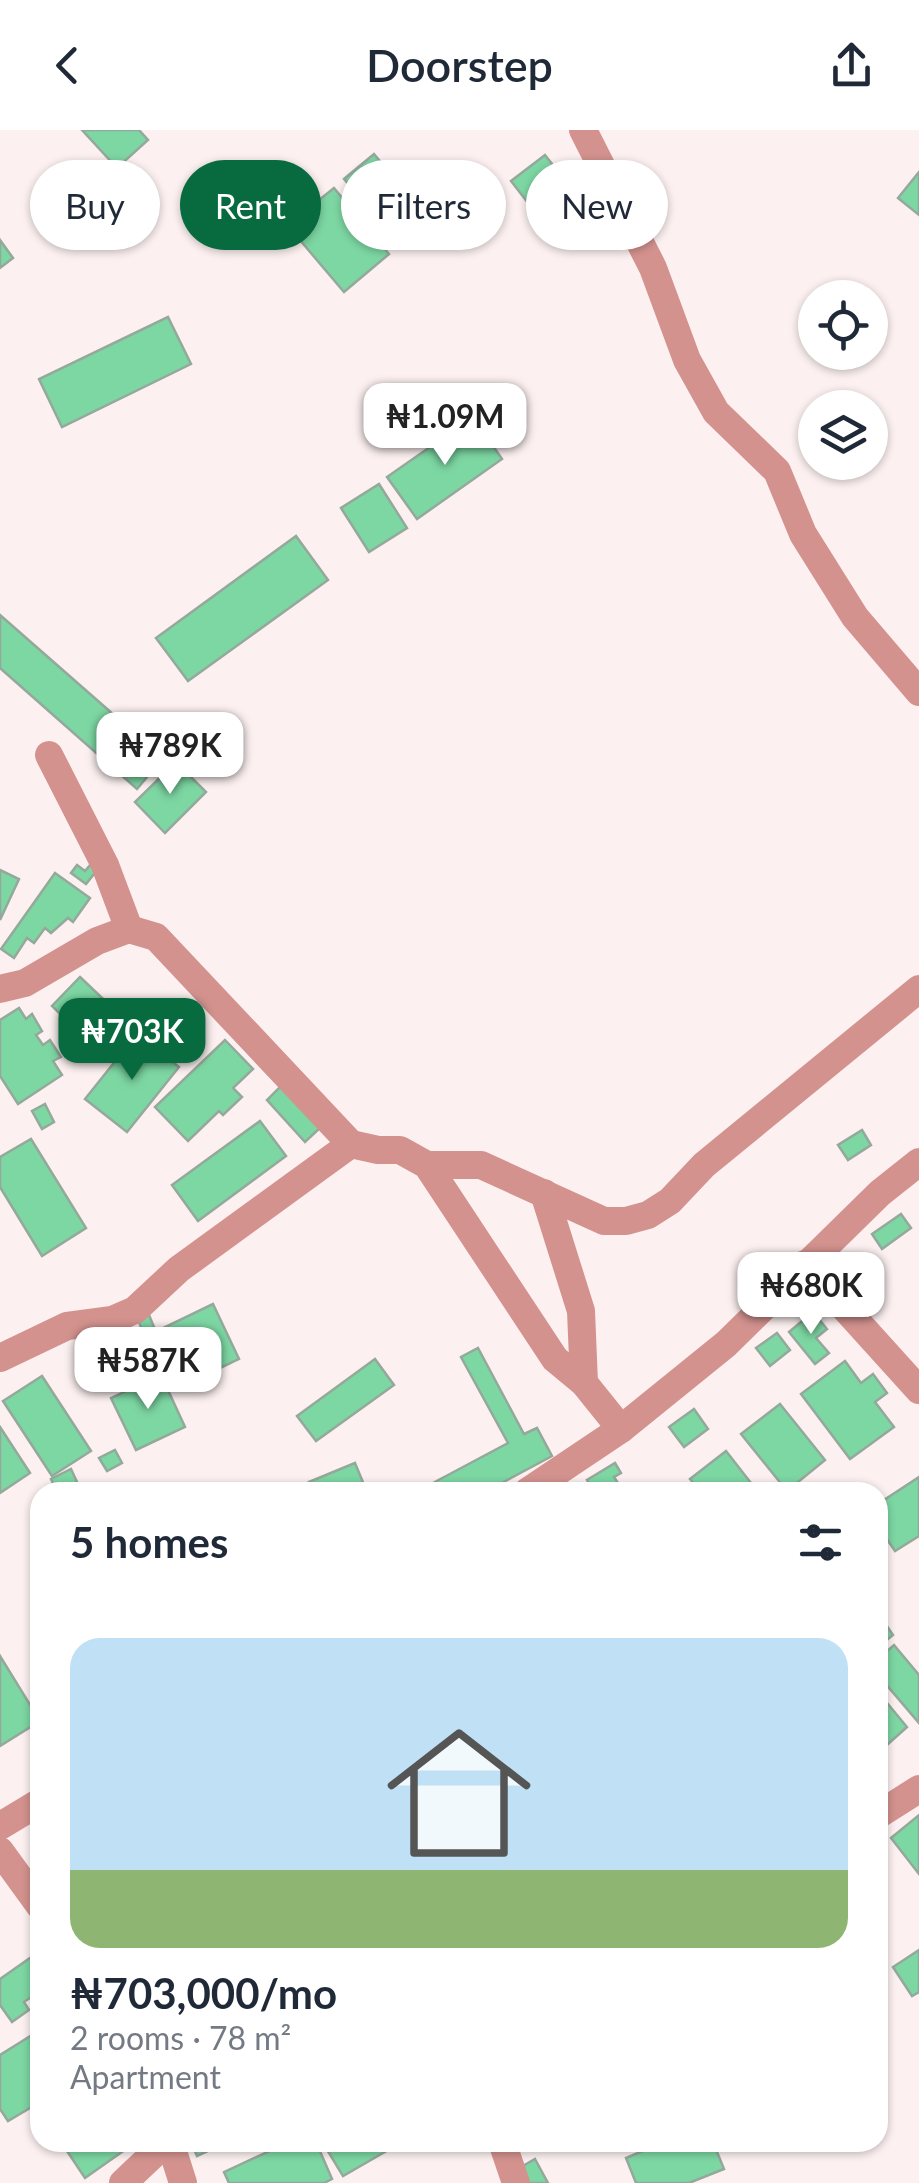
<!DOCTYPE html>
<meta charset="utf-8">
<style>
body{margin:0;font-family:Lato,sans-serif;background:#f2f2f3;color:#1f2937;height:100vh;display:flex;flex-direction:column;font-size:38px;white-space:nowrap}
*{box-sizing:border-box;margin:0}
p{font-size:32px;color:#747a83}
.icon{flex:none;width:55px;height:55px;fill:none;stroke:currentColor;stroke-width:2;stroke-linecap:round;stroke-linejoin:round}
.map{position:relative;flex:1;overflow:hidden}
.panel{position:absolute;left:30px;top:1352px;width:858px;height:670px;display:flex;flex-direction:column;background:#fff;border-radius:30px;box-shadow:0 2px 8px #0004}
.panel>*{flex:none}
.guide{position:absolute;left:30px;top:30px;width:860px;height:90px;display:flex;gap:20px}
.controls{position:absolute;left:798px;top:150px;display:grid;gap:20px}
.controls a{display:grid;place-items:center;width:90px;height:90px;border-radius:50%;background:#fff;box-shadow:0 2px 8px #0004;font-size:50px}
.price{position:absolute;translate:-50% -85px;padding:0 22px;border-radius:20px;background:#fff;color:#222;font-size:32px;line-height:65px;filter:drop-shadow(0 2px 5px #0008)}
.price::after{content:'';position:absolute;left:50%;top:60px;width:30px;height:22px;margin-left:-15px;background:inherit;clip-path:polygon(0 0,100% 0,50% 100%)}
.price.selected{background:#086b40;color:#fff}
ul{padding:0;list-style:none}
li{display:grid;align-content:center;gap:20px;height:530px;padding:0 40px}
li span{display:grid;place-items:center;height:310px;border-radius:30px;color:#555}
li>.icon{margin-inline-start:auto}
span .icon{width:180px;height:180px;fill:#fffc;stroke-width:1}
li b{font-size:42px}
h2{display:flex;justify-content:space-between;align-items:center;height:120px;padding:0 40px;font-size:42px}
.chip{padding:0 35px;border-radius:45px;background:#fff;box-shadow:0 2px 8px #0004;font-size:35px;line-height:90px}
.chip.selected{background:#086b40;color:#fff}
header{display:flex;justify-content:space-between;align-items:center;height:130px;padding:0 40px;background:#fff;font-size:45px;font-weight:600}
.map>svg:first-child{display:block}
.building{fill:#7dd7a3;stroke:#94a99b;stroke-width:2.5}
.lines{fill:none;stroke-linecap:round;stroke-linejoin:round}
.minor{stroke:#d3928e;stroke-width:28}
.tertiary{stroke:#d3928e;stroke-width:28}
</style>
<header><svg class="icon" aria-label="back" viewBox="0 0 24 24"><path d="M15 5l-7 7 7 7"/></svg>Doorstep<svg class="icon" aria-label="share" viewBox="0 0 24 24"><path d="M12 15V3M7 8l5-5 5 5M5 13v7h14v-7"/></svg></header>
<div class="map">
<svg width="919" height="2053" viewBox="0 0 919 2053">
<rect width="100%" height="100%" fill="#fcf1f0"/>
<!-- building -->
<g class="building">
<polygon points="82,0 139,0 148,10 117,38"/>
<polygon points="374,24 430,91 400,116 344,49"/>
<polygon points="545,25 576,64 542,91 511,51"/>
<polygon points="919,42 919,85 898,68"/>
<polygon points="334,58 389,124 344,162 288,96 300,86 293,78 312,62 319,70"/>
<polygon points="0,110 13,128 0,138"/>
<polygon points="168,187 191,234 62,297 39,249"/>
<polygon points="473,287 502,329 417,389 387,347"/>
<polygon points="379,354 407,398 369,422 341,378"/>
<polygon points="296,406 328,450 188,551 156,508"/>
<polygon points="0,485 163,628 137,659 0,538"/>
<polygon points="176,632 206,662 165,703 135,672"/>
<polygon points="91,734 98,739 86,754 71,743 77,735 85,741"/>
<polygon points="0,740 19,749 0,790"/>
<polygon points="55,743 90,768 73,792 68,788 51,803 45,798 34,813 27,808 14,828 1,819"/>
<polygon points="80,847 119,884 90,913 52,876"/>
<polygon points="19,878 26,889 32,884 42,901 36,905 43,915 50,910 61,927 53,931 62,945 18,974 0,946 0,890"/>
<polygon points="137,904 179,937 127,1002 85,969"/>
<polygon points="225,910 253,939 233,958 242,967 223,985 219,981 188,1011 155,977"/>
<polygon points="281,956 320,998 305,1012 267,970"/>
<polygon points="45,974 54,992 42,999 32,981"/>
<polygon points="260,991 286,1026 198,1091 172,1055"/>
<polygon points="862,1000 871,1015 848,1030 838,1015"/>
<polygon points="31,1009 86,1098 42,1126 0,1057 0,1027"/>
<polygon points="901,1084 911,1098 882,1119 872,1104"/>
<polygon points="213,1174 239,1229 189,1253 163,1198"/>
<polygon points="813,1182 827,1199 816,1208 829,1223 815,1234 789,1202"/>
<polygon points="149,1185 159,1209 148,1214 138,1190"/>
<polygon points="777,1203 790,1220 770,1236 756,1218"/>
<polygon points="478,1218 524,1304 537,1298 552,1326 485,1362 416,1362 508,1313 461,1227"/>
<polygon points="375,1229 394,1255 316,1311 297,1286"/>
<polygon points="845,1231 861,1253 873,1244 887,1263 875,1272 894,1297 850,1329 801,1264"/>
<polygon points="161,1245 185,1297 136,1320 111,1268"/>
<polygon points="42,1246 91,1321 52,1346 3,1271"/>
<polygon points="780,1274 825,1330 787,1361 741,1304"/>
<polygon points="694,1279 708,1299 684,1317 669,1297"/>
<polygon points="0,1297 30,1343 0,1363"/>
<polygon points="115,1320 122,1333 107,1341 99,1328"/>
<polygon points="726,1321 758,1362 701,1362 690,1349"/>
<polygon points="355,1333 367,1362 314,1362 309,1352"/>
<polygon points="615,1333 621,1343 614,1347 624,1362 594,1362 587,1350"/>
<polygon points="71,1339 77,1352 57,1361 51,1349"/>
<polygon points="919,1347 919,1406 895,1421 878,1396 878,1374"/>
<polygon points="880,1486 893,1505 878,1517 878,1488"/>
<polygon points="894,1515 919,1545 919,1593 878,1545 878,1529"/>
<polygon points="0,1526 40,1591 0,1616"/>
<polygon points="878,1562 907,1597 878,1623"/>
<polygon points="919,1685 919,1744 891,1708"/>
<polygon points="919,1820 919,1862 912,1866 893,1837"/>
<polygon points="40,1821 40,1861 24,1872 29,1880 12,1892 0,1875 0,1849"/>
<polygon points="40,1900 40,1972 8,1991 0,1979 0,1925"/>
<polygon points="61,2012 136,2012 85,2048"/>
<polygon points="191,2012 223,2012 223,2014 197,2026"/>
<polygon points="289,2012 316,2012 332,2049 324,2053 229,2053 224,2042"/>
<polygon points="333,2012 402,2012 343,2046 326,2018"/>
<polygon points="664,2012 713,2012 724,2039 689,2053 636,2053 626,2028"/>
<polygon points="535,2029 548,2053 524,2053 516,2040"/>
</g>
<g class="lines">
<!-- minor -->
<g class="minor">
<polyline points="583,0 653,138 687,230 716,282 777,341 803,404 855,487 919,562"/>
<polyline points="49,625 105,735 129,799"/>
<polyline points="0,859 25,853 97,811 129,799 156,807 351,1014 378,1020 400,1020 427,1035 555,1229 584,1253 621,1299"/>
<polyline points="427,1035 481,1035 604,1091 626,1091 648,1085 670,1071 704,1035 919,859"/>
<polyline points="544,1063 581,1181 584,1253"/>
<polyline points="805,1134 919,1260"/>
<polyline points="0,1228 67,1196 112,1190 135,1180 179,1139 351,1014"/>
<polyline points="878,1685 919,1659"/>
<polyline points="0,1721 40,1776"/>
<polyline points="170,2012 183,2053"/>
<polyline points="502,2012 516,2053"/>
<polyline points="123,2053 160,2018 160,2012"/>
</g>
<!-- tertiary -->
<g class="tertiary">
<polyline points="527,1362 621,1299 726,1214 880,1063 919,1032"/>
<polyline points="0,1696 40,1672"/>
</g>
</g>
</svg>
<div class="controls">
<a><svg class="icon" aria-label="locate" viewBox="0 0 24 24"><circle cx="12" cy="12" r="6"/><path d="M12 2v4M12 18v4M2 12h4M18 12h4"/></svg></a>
<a><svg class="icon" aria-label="layers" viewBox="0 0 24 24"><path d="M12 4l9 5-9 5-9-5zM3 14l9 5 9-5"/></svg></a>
</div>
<b class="price" style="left:445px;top:338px">₦1.09M</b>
<b class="price" style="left:170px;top:667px">₦789K</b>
<b class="price selected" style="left:132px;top:953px">₦703K</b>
<b class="price" style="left:811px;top:1207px">₦680K</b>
<b class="price" style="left:148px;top:1282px">₦587K</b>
<div class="guide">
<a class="chip">Buy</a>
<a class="chip selected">Rent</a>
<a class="chip">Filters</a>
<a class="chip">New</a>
</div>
<section class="panel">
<h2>5 homes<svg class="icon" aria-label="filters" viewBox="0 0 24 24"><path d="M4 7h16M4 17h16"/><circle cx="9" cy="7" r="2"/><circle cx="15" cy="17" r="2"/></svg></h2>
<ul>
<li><span style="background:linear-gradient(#bfe0f5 75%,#8fb573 0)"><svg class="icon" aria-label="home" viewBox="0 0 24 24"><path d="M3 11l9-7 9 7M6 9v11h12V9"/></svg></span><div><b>₦703,000/mo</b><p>2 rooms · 78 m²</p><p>Apartment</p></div></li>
</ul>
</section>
</div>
